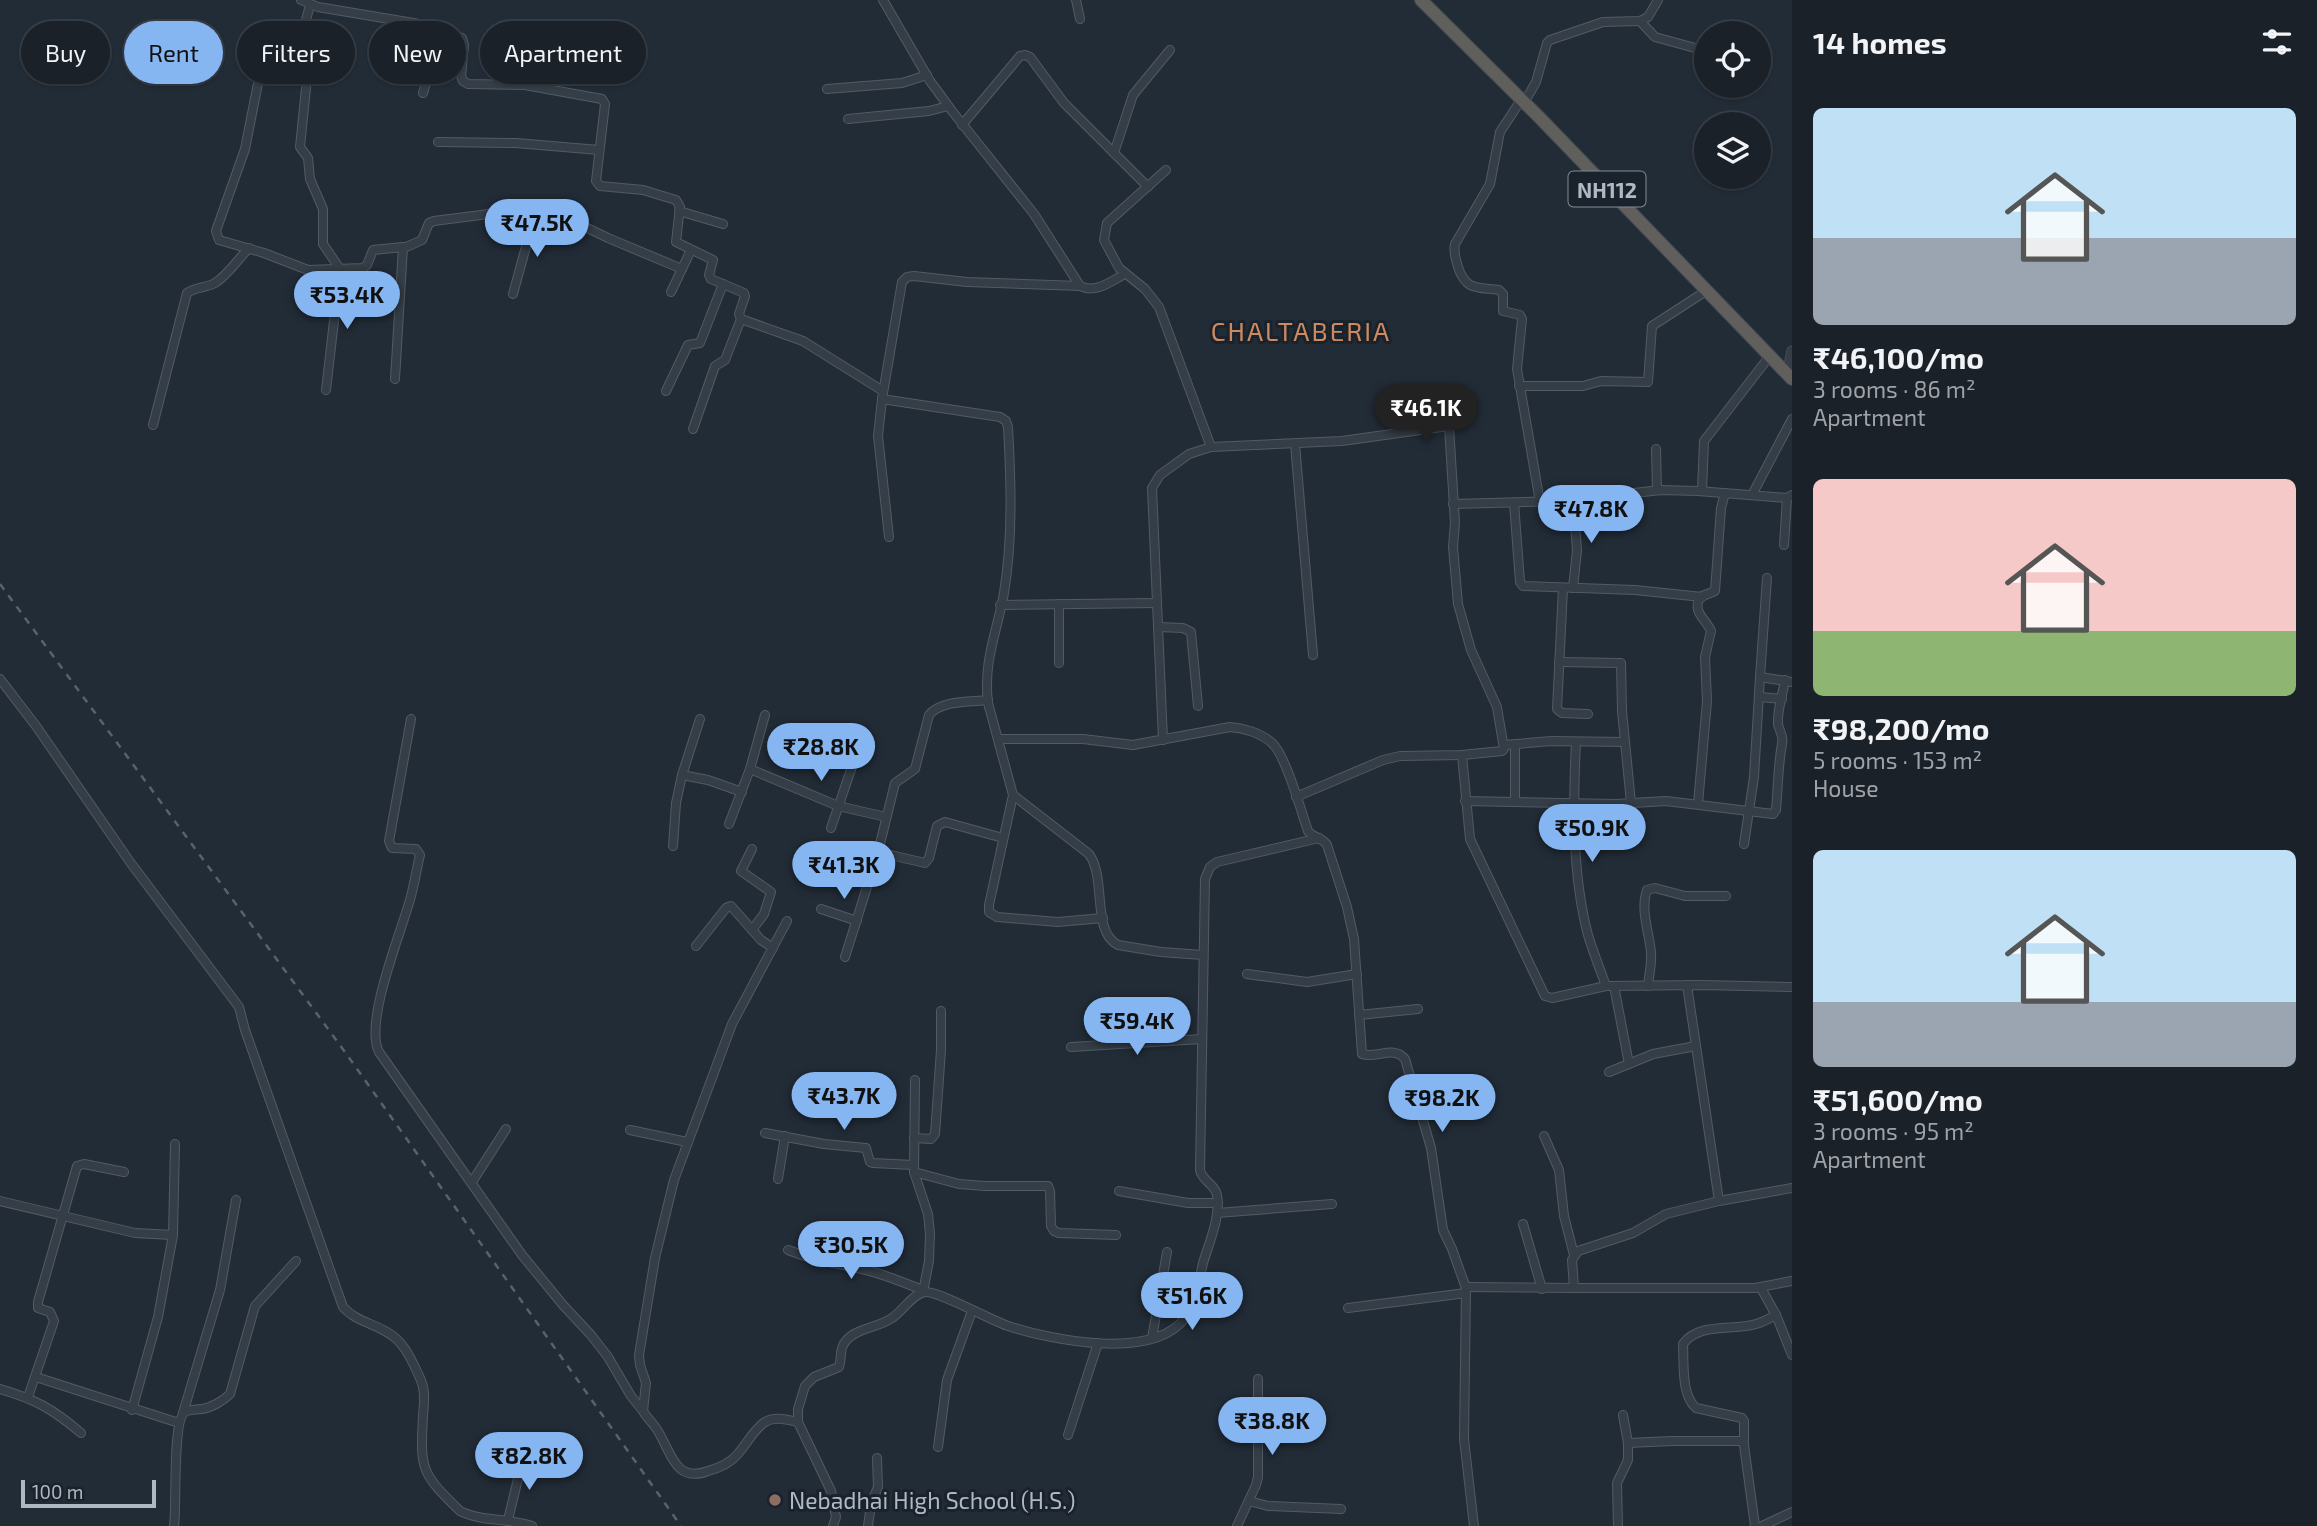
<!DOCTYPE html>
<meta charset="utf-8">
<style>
body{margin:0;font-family:"Exo 2",sans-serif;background:#232931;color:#f1f3f6;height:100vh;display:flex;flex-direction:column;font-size:26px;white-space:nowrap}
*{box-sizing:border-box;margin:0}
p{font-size:23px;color:#9fa3a8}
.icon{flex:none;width:38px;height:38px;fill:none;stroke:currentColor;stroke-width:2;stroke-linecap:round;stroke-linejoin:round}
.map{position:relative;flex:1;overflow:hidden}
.sheet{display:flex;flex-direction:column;background:#1a2129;width:525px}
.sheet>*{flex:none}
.hud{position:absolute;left:21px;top:21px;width:665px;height:63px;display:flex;gap:14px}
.controls{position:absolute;left:1694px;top:21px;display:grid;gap:14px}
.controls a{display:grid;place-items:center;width:77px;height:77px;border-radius:50%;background:#1a2129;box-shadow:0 2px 5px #0004,0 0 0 2px #383e46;font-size:35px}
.scale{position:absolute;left:21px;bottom:18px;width:135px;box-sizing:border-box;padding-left:7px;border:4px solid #afb8c4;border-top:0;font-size:19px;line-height:24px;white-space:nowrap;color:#afb8c4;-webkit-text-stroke:5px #1a232c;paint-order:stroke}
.price{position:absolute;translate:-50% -60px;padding:0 16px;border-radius:24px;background:#86b6f2;color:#111;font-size:23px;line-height:46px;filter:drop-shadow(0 2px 4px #0008)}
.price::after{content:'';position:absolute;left:50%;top:42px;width:21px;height:16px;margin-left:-10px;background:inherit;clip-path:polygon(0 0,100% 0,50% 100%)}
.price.on{background:#222;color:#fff}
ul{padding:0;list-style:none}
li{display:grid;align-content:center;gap:14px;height:371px;padding:0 21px}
li span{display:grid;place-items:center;height:217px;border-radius:10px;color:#555}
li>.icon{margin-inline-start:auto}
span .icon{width:126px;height:126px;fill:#fffc;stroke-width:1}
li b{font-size:30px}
h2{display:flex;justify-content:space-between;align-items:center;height:84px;padding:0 21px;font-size:30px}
.pill{padding:0 24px;border-radius:32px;background:#1a2129;box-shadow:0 2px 5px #0004,0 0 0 2px #383e46;font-size:24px;line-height:63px}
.pill.on{background:#86b6f2;color:#111}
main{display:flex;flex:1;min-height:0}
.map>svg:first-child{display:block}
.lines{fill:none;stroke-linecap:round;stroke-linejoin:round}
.minor-casing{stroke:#525b65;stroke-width:10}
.tertiary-casing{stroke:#525b65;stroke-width:11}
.trunk-casing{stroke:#3f4852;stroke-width:14}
.minor{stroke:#353e47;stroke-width:8}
.tertiary{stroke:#353e47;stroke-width:10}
.trunk{stroke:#605f5c;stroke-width:12}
.rail{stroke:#57626e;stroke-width:2.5;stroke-dasharray:7 7;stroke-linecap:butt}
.education-dot{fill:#8d6e63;stroke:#1a232c;stroke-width:2.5}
.labels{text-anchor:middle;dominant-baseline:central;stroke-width:6;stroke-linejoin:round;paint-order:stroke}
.shield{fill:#1a232c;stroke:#828b96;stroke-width:2}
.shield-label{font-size:21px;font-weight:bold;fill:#afb8c4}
.poi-label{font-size:23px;fill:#afb8c4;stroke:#1a232c;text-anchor:start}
.quarter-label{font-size:26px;letter-spacing:2px;fill:#cd8a61;stroke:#1a232c}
</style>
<main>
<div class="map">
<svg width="1792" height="1526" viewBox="0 0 1792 1526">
<rect width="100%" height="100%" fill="#222c37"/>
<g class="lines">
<defs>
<g id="minor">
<polyline points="301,0 318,7 437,27 462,38 464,45 461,76 463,81 468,84 525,85 602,99 605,104 596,181 600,186 643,190 676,200 680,207 676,242 713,260 709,275 711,279 744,293 745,296 739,314 741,319 803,341 883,391"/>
<path d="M883,0L930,81L952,111L1034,214L1080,286C1096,294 1111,281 1125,274"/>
<polyline points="1076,0 1080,19"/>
<polyline points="310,5 295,61 295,65 305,72 307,78 300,147 308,158 310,179 323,209 323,244 340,269 326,390"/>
<polyline points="1640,21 1655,37 1706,51"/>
<path d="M295,65C285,64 269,60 261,68L245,149L216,231L219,240L264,253L308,270L363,268L367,265L373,250L403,247L395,379"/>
<polyline points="827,89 902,83 927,75"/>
<polyline points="423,93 442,29"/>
<path d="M1521,100L1500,132L1490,184L1455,244C1453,253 1456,259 1458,267C1466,291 1477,287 1499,290L1503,294V311L1520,315L1522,319L1517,369L1540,502"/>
<polyline points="1524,103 1536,82 1547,43 1550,40 1603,22 1640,21 1648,17 1658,0"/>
<polyline points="848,119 929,111 948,106"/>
<polyline points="962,125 1020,56 1025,55 1030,57 1064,103 1148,187"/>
<polyline points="438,142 516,143 599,150"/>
<polyline points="1114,153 1133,95 1170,50"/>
<polyline points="1166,170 1107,223 1104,240 1119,268 1145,289 1159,307 1211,447"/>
<polyline points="679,211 723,224"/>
<polyline points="404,248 422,240 429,223 434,221 512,211 530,212 579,224 608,238 682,269"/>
<polyline points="671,292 691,250"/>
<polyline points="513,294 530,232 543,214"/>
<polyline points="1519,386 1583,386 1601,381 1648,382 1652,326 1706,291"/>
<polyline points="666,391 688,345 700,343 723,284"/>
<path d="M882,399L1000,417L1006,421L1008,427C1011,482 1013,537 1004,593C997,632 983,661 988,703L1013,795L1089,854C1107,879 1091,931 1118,945L1161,952L1203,955"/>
<path d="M153,425L187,293C195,287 206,288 215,283C228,275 238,259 249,248"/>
<polyline points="693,429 715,366 725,360 741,319"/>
<polyline points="1295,444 1313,655"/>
<polyline points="1656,449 1657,490"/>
<polyline points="1702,491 1704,441 1769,357"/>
<polyline points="1752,495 1792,419"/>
<polyline points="1514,503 1520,582 1523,586 1635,590 1702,597"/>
<polyline points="1453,504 1562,501 1661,490 1698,491 1787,498 1792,495"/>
<polyline points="889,537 878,436 882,399 902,282 907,277 914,276 967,282 1080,286"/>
<polyline points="1784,545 1787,498"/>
<polyline points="1563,588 1557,709 1562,713 1588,714"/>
<polyline points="1573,588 1577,550 1573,500"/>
<polyline points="1059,604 1059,663"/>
<polyline points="1000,605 1157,603"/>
<polyline points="1158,627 1183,628 1191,632 1198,706"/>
<polyline points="1559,662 1621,663 1622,711 1631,803"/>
<polyline points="1760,677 1767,578"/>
<path d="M0,679L36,726L130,862L239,1007L245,1030L343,1307C357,1323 379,1324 394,1337C406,1346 414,1365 420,1378C426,1391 424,1402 423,1416C420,1470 421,1473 460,1511C482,1522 509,1518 532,1526"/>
<polyline points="1759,697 1782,699"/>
<path d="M411,719L389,841L392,848L416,849L420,855C416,871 414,888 409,903C400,935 364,1023 379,1052L522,1255L563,1305L591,1335L608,1357L631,1396L643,1411"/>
<path d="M998,739H1083L1133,745L1230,727C1244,728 1261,733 1272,743C1286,756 1301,811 1308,831C1313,838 1322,837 1327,845L1347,907L1354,939L1362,1054C1376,1059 1394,1045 1405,1059L1431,1148L1443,1230L1452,1249L1466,1288L1464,1439L1474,1526"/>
<polyline points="1163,740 1152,488 1160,475 1189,454 1211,447 1342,441 1449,426 1455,523 1453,547 1458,604 1471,650 1497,707 1504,749 1502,751 1462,755 1400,756 1383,760 1296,797"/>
<path d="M1576,742C1573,803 1572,875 1588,935C1593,952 1600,969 1606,986"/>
<polyline points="1515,744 1515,801"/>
<polyline points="1504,745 1552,741 1625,742"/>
<polyline points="1462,755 1470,839 1545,996 1552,998 1606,986 1702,985 1792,987"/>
<polyline points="750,769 838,806 886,817"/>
<polyline points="682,775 708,780 742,792"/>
<polyline points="1013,795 989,905 989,912 997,917 1058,922 1103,918"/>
<path d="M1465,801L1616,804L1666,801L1773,814L1776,810C1778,788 1778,765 1782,744C1784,735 1779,731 1778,724C1777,710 1783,693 1785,680"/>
<path d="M1698,804L1707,701L1705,657L1711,631C1705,618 1692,612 1700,597L1715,591L1721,508L1725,493"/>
<polyline points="729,824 750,769 765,715"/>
<polyline points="831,828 857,752"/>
<polyline points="1744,844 1754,777 1760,677 1792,682"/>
<polyline points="673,846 676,803 682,775 700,719"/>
<polyline points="878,852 925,863 929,858 937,826 945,822 1003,838"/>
<polyline points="821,909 857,921"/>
<path d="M787,921L732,1024L674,1180L655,1258L639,1355L640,1365L646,1383L643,1411C647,1418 652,1422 656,1428C671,1450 674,1484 708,1471C719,1468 730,1463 737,1455C746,1445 754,1429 765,1422C775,1416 788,1420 798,1422"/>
<polyline points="752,930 764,914 771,892 741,871 752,849"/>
<polyline points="696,946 726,908 731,906 761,940 773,948"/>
<path d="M845,957L878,852L895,783L915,769L929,715C941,700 970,702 988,700"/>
<polyline points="1247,974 1307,982 1357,974"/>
<polyline points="1687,985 1719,1201"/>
<polyline points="1614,986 1629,1064"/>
<path d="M1648,986C1649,975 1652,963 1651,952C1649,932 1640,909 1647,890L1655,888L1685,896H1726"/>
<polyline points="1359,1015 1418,1009"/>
<polyline points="1071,1047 1202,1039"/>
<polyline points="1609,1072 1653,1054 1696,1046"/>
<polyline points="915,1080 914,1172 928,1214 930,1234 929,1261 923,1292"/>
<polyline points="630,1130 687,1142"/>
<polyline points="765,1133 824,1144 866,1148 870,1162 873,1163 913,1165"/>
<polyline points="1544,1136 1559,1170 1564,1216 1574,1255"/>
<polyline points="914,1138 931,1139 935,1134 941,1050 941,1011"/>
<polyline points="914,1172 959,1184 985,1186 1048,1186 1050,1191 1051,1226 1054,1231 1059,1233 1116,1235"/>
<polyline points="778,1179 785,1136"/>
<polyline points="472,1182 506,1129"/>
<polyline points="1119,1191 1188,1203 1218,1203"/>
<polyline points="0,1201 135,1233 173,1235"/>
<polyline points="1217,1213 1332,1204"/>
<polyline points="1523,1224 1542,1289"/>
<path d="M788,1250C813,1260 828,1262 853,1267C878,1272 900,1281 923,1290"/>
<polyline points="1466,1287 1574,1288 1572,1260 1578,1251 1633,1233 1666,1214 1719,1201 1792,1188"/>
<polyline points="1574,1288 1755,1288 1792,1281"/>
<polyline points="1761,1288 1776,1315 1792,1355"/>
<polyline points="1348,1308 1466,1293"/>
<polyline points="1152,1338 1167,1252"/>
<polyline points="36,1377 179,1423"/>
<path d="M0,1389C35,1399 53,1409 81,1433"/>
<polyline points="28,1397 54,1321 50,1312 38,1308 38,1302 77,1166 84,1164 124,1172"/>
<polyline points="132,1410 158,1317 173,1235 175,1144"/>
<polyline points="183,1413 220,1290 236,1200"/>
<polyline points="1068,1435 1098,1343"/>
<polyline points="1628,1443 1672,1441 1744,1441"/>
<polyline points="938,1447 947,1380 972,1311"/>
<polyline points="1249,1501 1268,1506 1341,1509"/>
<polyline points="508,1520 523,1458"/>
<path d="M174,1526C177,1506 172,1420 185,1412C190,1409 196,1410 201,1409C211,1408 223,1401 230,1394L255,1306L296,1261"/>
<path d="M833,1526L836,1517L831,1491L798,1422V1409L805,1386L814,1377L839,1367C842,1359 839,1349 845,1342C855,1328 878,1328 892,1318C902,1312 912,1294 925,1292C939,1291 990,1320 1008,1326C1051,1340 1153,1361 1185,1318C1196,1303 1199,1280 1203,1263C1209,1243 1221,1216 1217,1195C1215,1184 1202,1181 1200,1170L1205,879L1210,867L1217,862L1319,838"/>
<polyline points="868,1526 871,1504 878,1487 877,1458"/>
<polyline points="1237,1526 1256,1485 1258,1477 1258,1379"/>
<polyline points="1618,1526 1617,1483 1628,1460 1628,1443 1623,1415"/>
<path d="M1755,1526L1744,1445V1421L1742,1418L1696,1408C1681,1395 1684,1363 1683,1344C1699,1322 1733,1331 1756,1324C1763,1322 1770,1318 1776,1315"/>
<polyline points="1762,1526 1792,1512"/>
</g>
<polyline id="tertiary" points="1787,374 1792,351"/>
<polyline id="trunk" points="1421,0 1540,118 1792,379"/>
</defs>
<!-- minor casing -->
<use href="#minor" class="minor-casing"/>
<!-- tertiary casing -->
<use href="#tertiary" class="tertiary-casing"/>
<!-- trunk casing -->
<use href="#trunk" class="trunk-casing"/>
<!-- minor -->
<use href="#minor" class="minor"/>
<!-- tertiary -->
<use href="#tertiary" class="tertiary"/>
<!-- trunk -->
<use href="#trunk" class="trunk"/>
<!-- rail -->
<polyline class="rail" points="0,584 345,1052 681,1526"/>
</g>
<!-- markers -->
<circle class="education-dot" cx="775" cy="1500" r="7"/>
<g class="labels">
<!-- shield labels -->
<rect class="shield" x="1568.5" y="171.5" width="77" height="35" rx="5"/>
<g class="shield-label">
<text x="1607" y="189">NH112</text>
</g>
<!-- poi labels -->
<g class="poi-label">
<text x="789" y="1500">Nebadhai High School (H.S.)</text>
</g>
<!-- quarter labels -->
<g class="quarter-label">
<text x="1301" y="330">CHALTABERIA</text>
</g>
</g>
</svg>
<div class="controls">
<a><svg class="icon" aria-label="locate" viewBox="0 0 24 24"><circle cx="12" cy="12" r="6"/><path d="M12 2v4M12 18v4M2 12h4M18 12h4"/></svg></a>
<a><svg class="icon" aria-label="layers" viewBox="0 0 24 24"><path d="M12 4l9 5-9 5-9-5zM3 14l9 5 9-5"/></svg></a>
</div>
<div class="scale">100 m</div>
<b class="price" style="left:537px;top:259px">₹47.5K</b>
<b class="price" style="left:347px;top:331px">₹53.4K</b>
<b class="price on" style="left:1426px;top:444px">₹46.1K</b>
<b class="price" style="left:1591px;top:545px">₹47.8K</b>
<b class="price" style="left:821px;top:783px">₹28.8K</b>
<b class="price" style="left:1592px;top:864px">₹50.9K</b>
<b class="price" style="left:844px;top:901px">₹41.3K</b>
<b class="price" style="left:1137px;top:1057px">₹59.4K</b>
<b class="price" style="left:844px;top:1132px">₹43.7K</b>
<b class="price" style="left:1442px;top:1134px">₹98.2K</b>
<b class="price" style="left:851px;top:1281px">₹30.5K</b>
<b class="price" style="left:1192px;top:1332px">₹51.6K</b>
<b class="price" style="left:1272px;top:1457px">₹38.8K</b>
<b class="price" style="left:529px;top:1492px">₹82.8K</b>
<div class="hud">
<a class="pill">Buy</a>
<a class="pill on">Rent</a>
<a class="pill">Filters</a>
<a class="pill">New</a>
<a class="pill">Apartment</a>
</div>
</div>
<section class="sheet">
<h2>14 homes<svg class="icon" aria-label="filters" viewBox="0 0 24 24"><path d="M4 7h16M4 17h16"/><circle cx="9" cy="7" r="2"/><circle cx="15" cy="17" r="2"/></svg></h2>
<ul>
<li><span style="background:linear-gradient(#bfe0f5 60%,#9aa5b1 0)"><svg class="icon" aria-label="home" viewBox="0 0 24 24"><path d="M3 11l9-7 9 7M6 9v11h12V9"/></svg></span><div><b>₹46,100/mo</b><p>3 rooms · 86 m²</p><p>Apartment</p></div></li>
<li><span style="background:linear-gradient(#f6c9c9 70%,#8fb573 0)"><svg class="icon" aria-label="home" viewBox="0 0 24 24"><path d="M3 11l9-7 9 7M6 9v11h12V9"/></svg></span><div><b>₹98,200/mo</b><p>5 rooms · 153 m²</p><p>House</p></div></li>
<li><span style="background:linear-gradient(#bfe0f5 70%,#9aa5b1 0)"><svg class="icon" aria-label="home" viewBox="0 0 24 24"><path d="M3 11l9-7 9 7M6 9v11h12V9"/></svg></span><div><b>₹51,600/mo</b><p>3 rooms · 95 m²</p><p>Apartment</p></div></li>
</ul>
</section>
</main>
